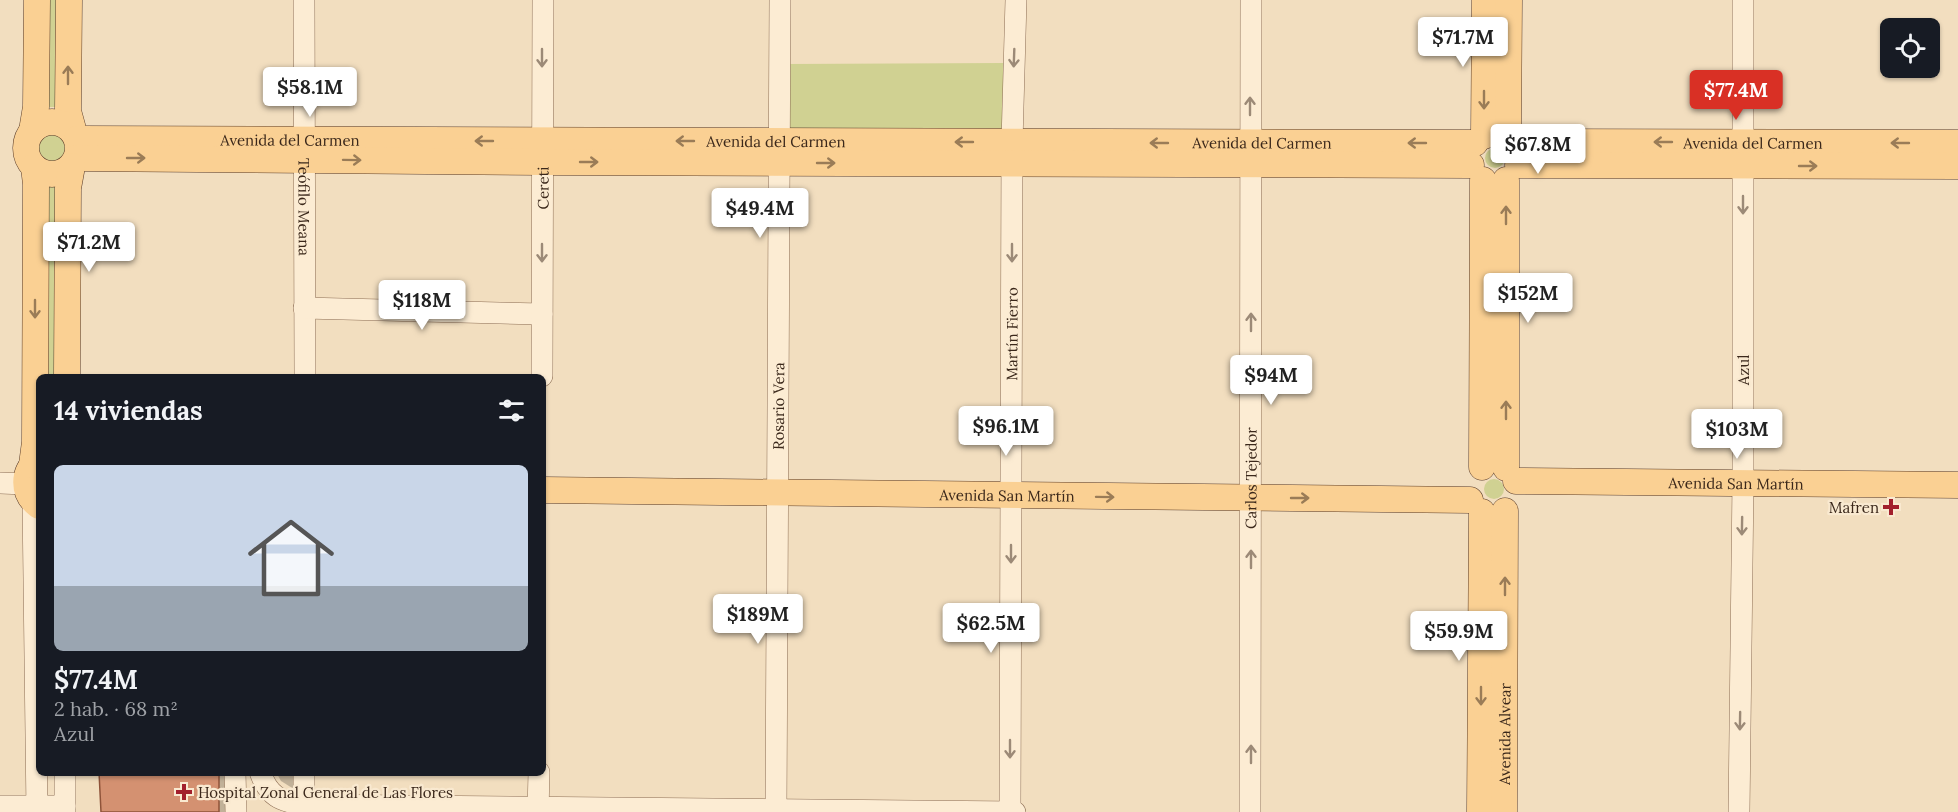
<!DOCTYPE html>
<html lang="es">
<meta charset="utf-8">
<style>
body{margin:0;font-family:Lora,serif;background:#20242c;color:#f1f3f6;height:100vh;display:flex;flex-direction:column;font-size:22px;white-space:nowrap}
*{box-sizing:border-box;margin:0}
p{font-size:20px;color:#9ea1a6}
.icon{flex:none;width:33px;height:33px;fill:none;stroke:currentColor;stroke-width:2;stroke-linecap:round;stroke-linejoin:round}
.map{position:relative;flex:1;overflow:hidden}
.side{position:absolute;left:36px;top:374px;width:510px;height:402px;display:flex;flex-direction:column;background:#171b24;border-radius:9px;box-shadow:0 2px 4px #0004}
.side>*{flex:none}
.controls{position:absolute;left:1880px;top:18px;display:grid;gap:12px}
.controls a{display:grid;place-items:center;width:60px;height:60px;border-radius:9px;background:#171b24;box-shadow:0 2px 4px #0004;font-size:30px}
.price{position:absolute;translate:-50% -51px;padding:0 14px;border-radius:6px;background:#fff;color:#222;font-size:20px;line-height:39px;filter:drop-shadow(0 2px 3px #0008)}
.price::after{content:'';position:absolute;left:50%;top:36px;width:18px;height:14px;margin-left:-9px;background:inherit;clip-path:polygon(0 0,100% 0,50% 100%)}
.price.on{background:#d93025;color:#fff}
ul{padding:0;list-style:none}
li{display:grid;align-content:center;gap:12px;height:318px;padding:0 18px}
li span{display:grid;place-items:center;height:186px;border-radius:9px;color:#555}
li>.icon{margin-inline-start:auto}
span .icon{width:108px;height:108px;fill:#fffc;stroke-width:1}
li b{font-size:26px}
h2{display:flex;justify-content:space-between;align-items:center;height:72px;padding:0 18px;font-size:26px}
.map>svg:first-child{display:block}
.green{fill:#d0d192}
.shadow{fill:#0003}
.building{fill:#d49171;stroke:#8f5339;stroke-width:1.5}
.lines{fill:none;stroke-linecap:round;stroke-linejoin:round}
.minor-casing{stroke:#8d6e55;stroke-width:22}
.major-casing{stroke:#5a3c2a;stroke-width:27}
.minor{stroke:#fcecd3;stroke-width:21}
.major{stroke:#fad093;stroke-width:26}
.oneway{stroke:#9c8a77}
.oneway2{stroke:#9a7c57}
.poi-dot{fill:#a21f2c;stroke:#f9e9d0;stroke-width:2}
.labels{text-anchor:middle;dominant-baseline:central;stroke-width:4.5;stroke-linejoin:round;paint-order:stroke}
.street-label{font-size:15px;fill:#3b281b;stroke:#f9e9d0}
.poi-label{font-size:15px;fill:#3b281b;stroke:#f9e9d0;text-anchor:end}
</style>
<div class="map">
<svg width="1958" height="812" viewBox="0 0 1958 812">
<rect width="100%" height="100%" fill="#f2debf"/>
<!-- green -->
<g class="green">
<polygon points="46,0 60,0 61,107 46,107"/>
<polygon points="1004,63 1004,129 786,130 786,64"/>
<circle cx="53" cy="147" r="15"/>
<circle cx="1495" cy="158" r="10"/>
<polygon points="46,179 61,179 60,376 45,376"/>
<circle cx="1494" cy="489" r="10"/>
</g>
<!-- shadow -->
<g class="shadow">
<polygon points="100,772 234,772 235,812 101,812"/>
<polygon points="276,772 305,772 297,791 281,781"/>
</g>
<!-- building -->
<polygon class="building" points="99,772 219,772 219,812 101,812"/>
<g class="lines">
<defs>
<g id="minor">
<path id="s1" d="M304,0L305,376"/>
<polyline points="304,308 542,314"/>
<path id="s2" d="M542,376L543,0"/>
<polyline points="0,483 25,484"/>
<polyline points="33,501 37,812"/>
<polyline points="235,772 236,812"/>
<path d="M260,772C269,797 280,801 304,805L1015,812"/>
<polyline points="0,806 65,806"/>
<polyline points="65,812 65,772"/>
<polyline points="304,812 304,772"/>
<polyline points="538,812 539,772"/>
<path id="s3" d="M776,812L780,0"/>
<path id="s4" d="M1010,812L1012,142L1016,0"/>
<path id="s5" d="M1250,812L1251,0"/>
<polyline points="1739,812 1743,482 1743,0"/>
</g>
<g id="major">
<polyline points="69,0 68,111 74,133"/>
<circle cx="52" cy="148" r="26"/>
<polyline points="32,131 36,107 37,0"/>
<polyline points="1484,136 1485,0"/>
<polyline points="1508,137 1509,0"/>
<path id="s6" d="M77,139L1475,143"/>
<path id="s7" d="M1513,142L1958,143"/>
<polyline points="77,158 542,162 1471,165"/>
<polyline points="1518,165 1958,166"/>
<polyline points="67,376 68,188 72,166"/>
<path d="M39,459C22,472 22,493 39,506"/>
<polyline points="32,465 35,442 36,184 34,167"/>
<polyline points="1482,467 1483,180"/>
<polyline points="1506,468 1506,180"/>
<path id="s8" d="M1516,481L1958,485"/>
<path id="s9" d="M543,490L1470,500"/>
<polyline points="1480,812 1482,512"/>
<path id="s10" d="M1504,812L1505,511"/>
</g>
</defs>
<!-- minor casing -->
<use href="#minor" class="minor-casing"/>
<!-- major casing -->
<use href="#major" class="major-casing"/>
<!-- minor -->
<use href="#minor" class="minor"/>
<!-- major -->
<use href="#major" class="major"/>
</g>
<!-- one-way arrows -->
<defs><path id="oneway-shaft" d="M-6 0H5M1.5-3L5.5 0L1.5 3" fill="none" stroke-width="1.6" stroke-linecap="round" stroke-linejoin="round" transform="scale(1.5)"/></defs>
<g class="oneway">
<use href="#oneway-shaft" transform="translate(542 58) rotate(90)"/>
<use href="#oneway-shaft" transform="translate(1014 58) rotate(92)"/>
<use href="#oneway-shaft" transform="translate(1250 106) rotate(-90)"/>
<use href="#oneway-shaft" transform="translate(1743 205) rotate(90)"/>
<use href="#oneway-shaft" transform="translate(542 253) rotate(90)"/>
<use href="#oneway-shaft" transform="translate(1012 253) rotate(90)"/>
<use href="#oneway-shaft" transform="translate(1251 322) rotate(-90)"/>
<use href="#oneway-shaft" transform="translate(1742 526) rotate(91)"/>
<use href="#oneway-shaft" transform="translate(1011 554) rotate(90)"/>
<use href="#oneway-shaft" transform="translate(1251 559) rotate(-90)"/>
<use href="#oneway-shaft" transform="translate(1740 721) rotate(91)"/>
<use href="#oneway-shaft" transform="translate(1010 749) rotate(90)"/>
<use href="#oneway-shaft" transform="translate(1251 754) rotate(-90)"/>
</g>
<g class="oneway2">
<use href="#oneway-shaft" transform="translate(68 75) rotate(-90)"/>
<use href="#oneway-shaft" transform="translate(1484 100) rotate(90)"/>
<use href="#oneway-shaft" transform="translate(484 141) rotate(-180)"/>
<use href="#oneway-shaft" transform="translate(685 141) rotate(-180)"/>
<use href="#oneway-shaft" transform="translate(964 142) rotate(-180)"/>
<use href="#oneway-shaft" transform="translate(1663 142) rotate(-180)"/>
<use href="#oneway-shaft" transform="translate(1159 143) rotate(-180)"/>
<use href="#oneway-shaft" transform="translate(1417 143) rotate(180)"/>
<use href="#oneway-shaft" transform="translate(1900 143) rotate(-180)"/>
<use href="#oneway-shaft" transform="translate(136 158)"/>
<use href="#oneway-shaft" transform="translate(352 160) rotate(1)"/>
<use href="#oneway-shaft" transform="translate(589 162)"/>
<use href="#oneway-shaft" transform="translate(826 163)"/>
<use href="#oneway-shaft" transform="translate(1808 166)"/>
<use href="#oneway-shaft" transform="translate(1506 215) rotate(-90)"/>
<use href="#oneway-shaft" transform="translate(35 309) rotate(90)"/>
<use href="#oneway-shaft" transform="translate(1506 410) rotate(-90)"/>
<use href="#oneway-shaft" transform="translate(1105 497) rotate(1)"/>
<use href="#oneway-shaft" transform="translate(1300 498)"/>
<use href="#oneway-shaft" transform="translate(1505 586) rotate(-90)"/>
<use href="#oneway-shaft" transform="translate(1481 696) rotate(90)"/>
</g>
<!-- markers -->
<g class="poi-dot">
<path d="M1888 498h6v6h6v6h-6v6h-6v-6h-6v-6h6z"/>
<path d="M181 783h6v6h6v6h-6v6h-6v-6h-6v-6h6z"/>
</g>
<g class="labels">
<!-- street labels -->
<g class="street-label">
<text stroke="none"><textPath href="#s6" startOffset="213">Avenida del Carmen</textPath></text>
<text stroke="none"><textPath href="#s6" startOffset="699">Avenida del Carmen</textPath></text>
<text stroke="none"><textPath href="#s7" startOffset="240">Avenida del Carmen</textPath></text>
<text stroke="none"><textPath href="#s6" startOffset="1185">Avenida del Carmen</textPath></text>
<text stroke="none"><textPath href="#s2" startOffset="188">Cereti</textPath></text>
<text stroke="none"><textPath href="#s1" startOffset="207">Teófilo Meana</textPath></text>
<text stroke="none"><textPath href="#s4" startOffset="478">Martín Fierro</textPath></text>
<text transform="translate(1743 370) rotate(-90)">Azul</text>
<text stroke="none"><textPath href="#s3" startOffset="406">Rosario Vera</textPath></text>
<text stroke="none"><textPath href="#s5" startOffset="334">Carlos Tejedor</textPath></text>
<text stroke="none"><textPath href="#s8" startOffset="220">Avenida San Martín</textPath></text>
<text stroke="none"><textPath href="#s9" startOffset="464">Avenida San Martín</textPath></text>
<text stroke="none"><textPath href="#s10" startOffset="78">Avenida Alvear</textPath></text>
</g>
<!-- poi labels -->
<g class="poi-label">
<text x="1879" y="507">Mafren</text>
<text x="198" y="792" text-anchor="start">Hospital Zonal General de Las Flores</text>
</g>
</g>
</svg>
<div class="controls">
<a><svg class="icon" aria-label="locate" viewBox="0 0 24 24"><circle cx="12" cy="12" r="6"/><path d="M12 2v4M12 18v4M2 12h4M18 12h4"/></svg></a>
</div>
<b class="price" style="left:1463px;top:68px">$71.7M</b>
<b class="price" style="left:310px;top:118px">$58.1M</b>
<b class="price on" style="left:1736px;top:121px">$77.4M</b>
<b class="price" style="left:1538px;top:175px">$67.8M</b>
<b class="price" style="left:760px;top:239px">$49.4M</b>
<b class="price" style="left:89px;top:273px">$71.2M</b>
<b class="price" style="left:1528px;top:324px">$152M</b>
<b class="price" style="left:422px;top:331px">$118M</b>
<b class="price" style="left:1271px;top:406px">$94M</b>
<b class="price" style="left:1006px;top:457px">$96.1M</b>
<b class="price" style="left:1737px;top:460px">$103M</b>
<b class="price" style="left:758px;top:645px">$189M</b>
<b class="price" style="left:991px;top:654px">$62.5M</b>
<b class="price" style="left:1459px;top:662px">$59.9M</b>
<section class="side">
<h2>14 viviendas<svg class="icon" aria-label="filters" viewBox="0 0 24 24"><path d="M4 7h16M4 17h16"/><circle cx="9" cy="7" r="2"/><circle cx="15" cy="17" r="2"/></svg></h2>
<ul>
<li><span style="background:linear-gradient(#c9d6e8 65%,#9aa5b1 0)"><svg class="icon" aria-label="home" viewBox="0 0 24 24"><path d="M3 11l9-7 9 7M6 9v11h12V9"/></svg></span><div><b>$77.4M</b><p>2 hab. · 68 m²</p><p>Azul</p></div></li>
</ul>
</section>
</div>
